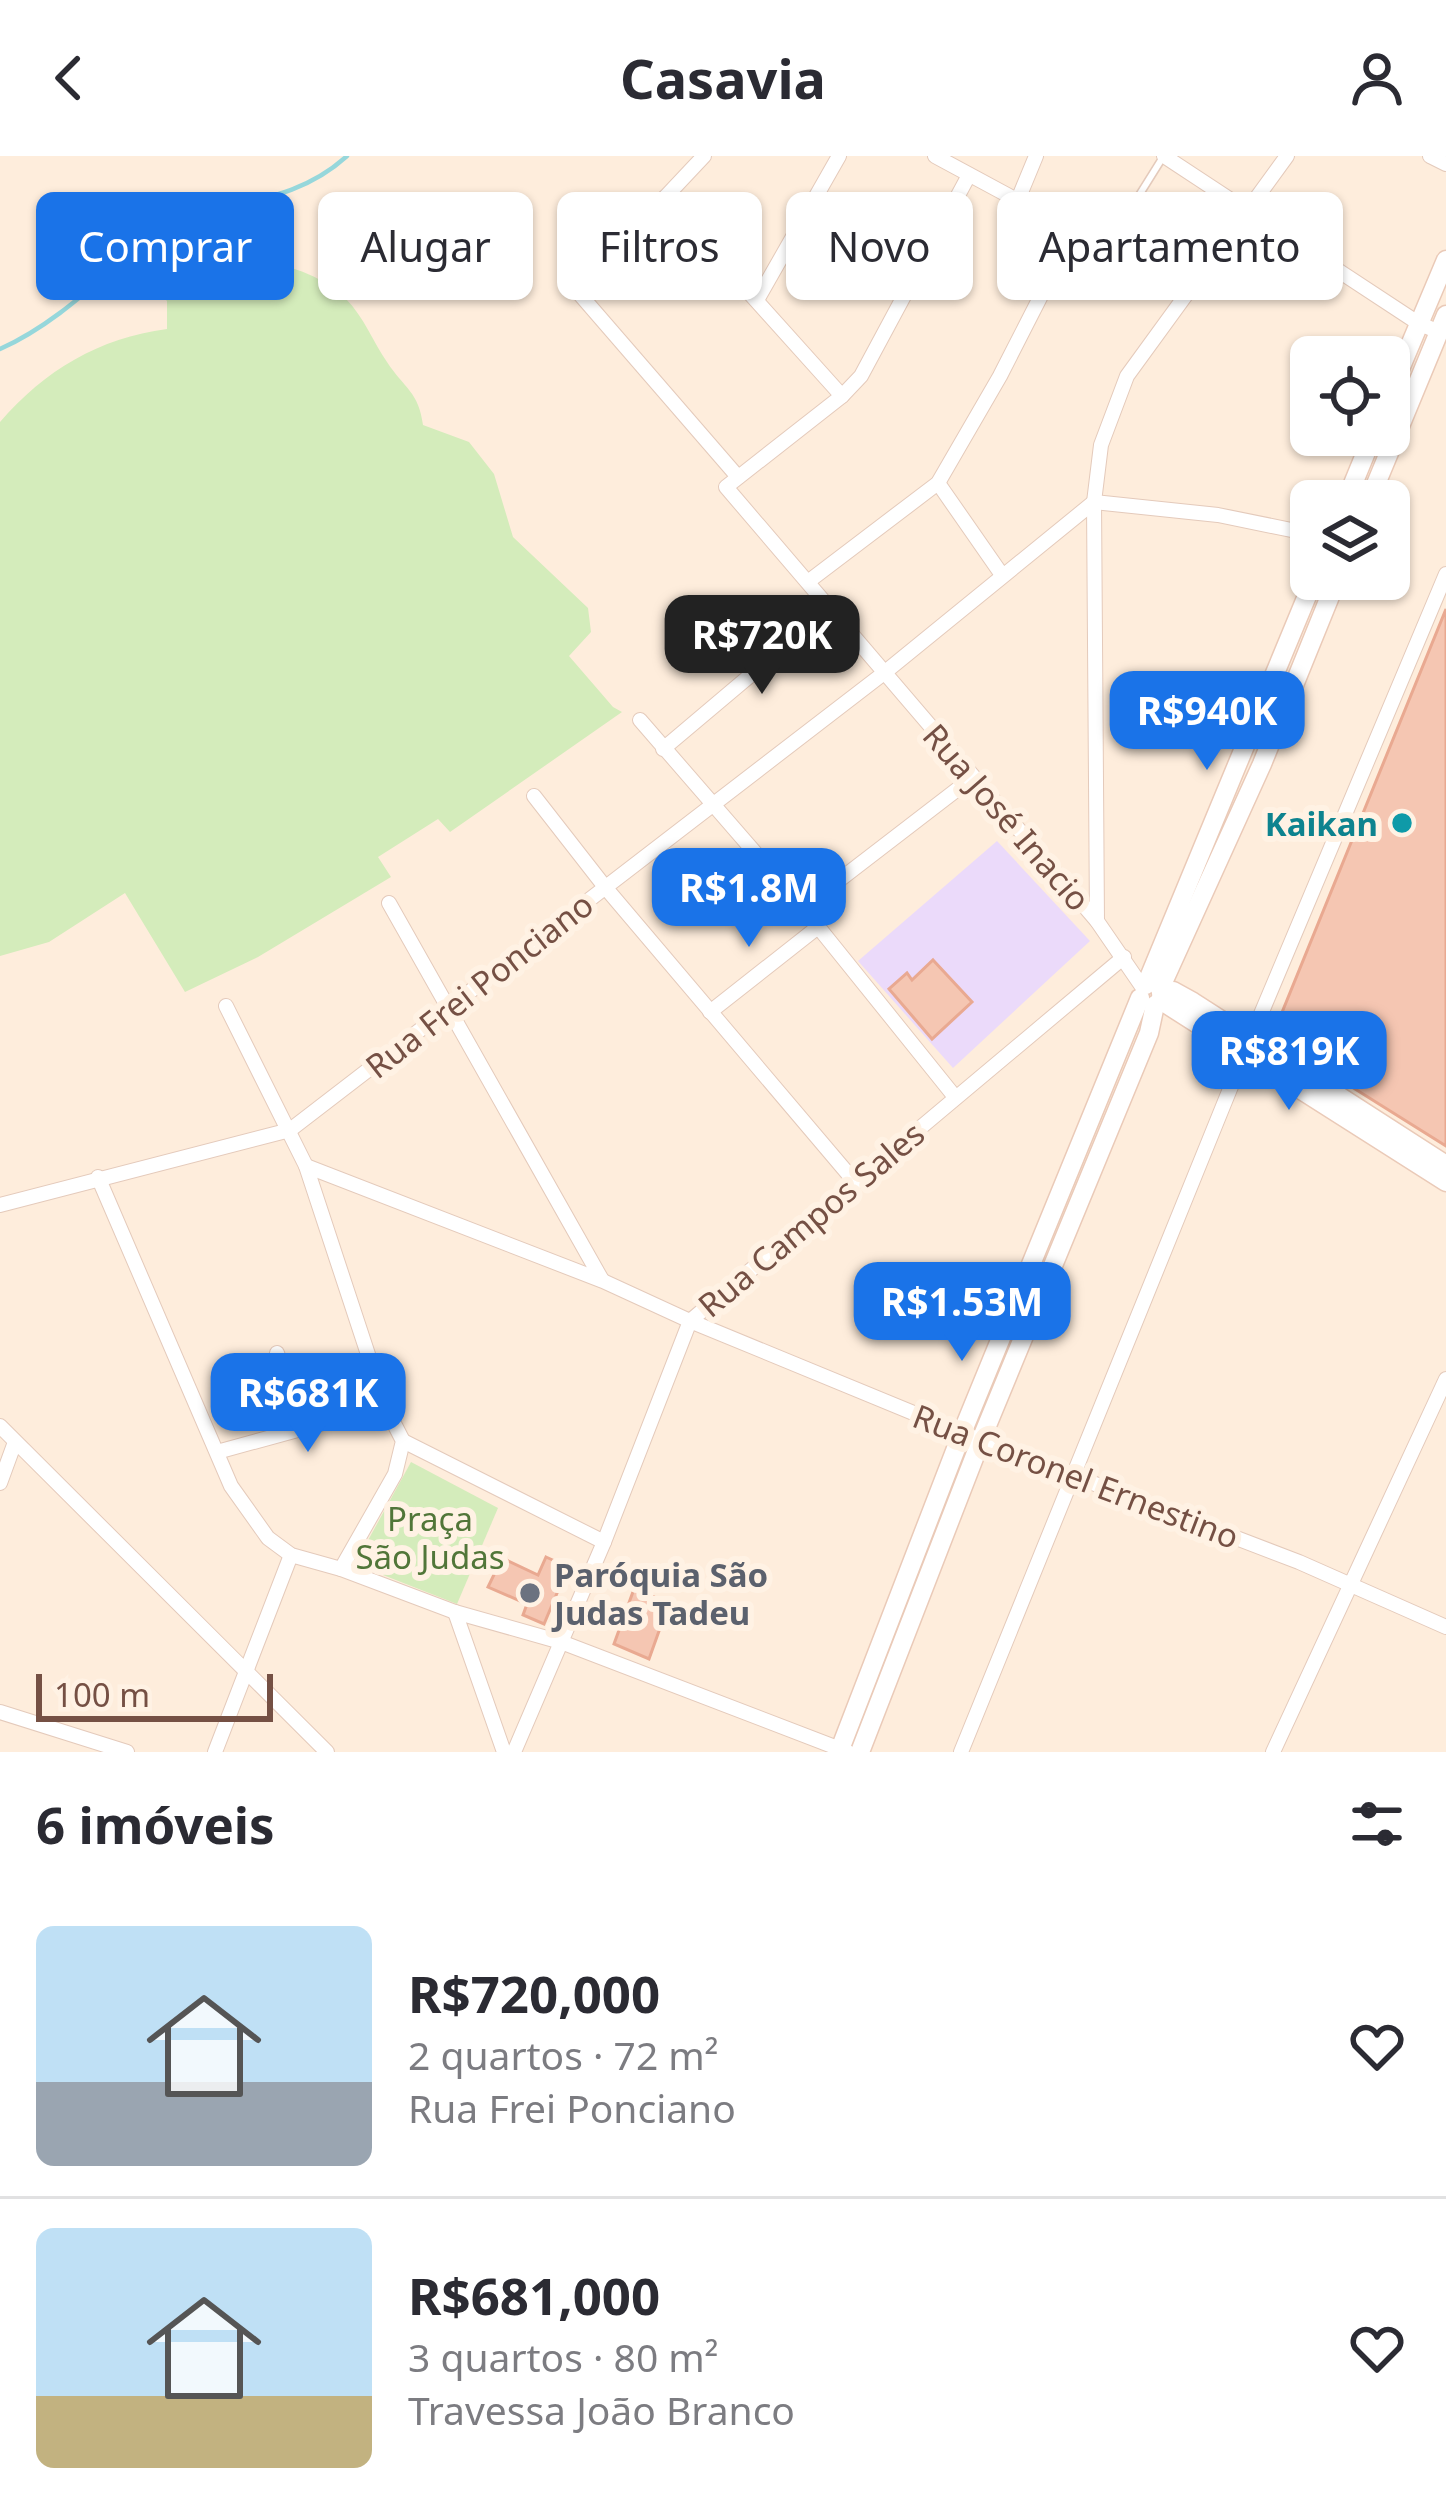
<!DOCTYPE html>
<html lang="pt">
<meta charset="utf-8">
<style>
body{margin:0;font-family:"Noto Sans",sans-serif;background:#f7f7f7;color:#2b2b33;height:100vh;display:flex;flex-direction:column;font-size:45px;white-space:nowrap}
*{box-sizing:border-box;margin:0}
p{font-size:39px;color:#7c7c81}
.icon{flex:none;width:66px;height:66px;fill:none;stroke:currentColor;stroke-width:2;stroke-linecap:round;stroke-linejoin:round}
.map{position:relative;height:1596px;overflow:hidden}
.details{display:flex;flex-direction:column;background:#fff;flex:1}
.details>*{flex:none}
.top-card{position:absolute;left:36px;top:36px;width:1374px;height:108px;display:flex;gap:24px}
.fabs{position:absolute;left:1290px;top:180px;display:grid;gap:24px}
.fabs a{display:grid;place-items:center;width:120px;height:120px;border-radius:18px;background:#fff;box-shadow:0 3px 9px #0004;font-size:60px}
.scale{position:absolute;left:36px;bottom:30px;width:237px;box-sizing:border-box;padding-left:12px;border:6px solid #755044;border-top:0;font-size:33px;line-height:42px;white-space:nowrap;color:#755044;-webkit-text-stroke:9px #fff2e4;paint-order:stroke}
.price{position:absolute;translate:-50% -102px;padding:0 27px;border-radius:24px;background:#1a73e8;color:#fff;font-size:39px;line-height:78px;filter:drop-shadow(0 3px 6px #0008)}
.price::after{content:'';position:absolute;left:50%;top:72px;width:36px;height:27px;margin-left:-18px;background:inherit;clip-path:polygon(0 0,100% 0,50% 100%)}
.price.active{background:#222;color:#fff}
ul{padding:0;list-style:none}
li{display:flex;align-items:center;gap:36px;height:300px;padding:0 36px}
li+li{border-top:3px solid #e1e1e2}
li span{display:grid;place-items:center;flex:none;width:336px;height:240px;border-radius:18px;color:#555}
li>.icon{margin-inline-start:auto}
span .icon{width:144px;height:144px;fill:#fffc;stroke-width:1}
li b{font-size:51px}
h2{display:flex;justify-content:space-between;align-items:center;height:144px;padding:0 36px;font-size:51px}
.pill{padding:0 42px;border-radius:18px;background:#fff;box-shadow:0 3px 9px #0004;font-size:42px;line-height:108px}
.pill.active{background:#1a73e8;color:#fff}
header{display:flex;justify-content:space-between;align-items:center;height:156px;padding:0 36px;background:#fff;font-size:54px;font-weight:700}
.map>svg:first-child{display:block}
.education{fill:#ebdafa}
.green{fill:#d4ecbb}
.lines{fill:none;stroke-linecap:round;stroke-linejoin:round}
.stream{stroke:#96d7db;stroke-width:4.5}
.building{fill:#f5c6b2;stroke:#e9a991;stroke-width:3}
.lane-casing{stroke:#e4cabb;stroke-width:9}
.street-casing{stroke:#e4cabb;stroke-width:16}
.secondary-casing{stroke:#eacab8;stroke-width:21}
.lane{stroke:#fff;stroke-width:6}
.street{stroke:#fff;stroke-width:14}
.secondary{stroke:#fff;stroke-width:18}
.culture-dot{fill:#0f9aa8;stroke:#fff2e4;stroke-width:4.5}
.worship-dot{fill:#6b7280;stroke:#fff2e4;stroke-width:4.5}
.labels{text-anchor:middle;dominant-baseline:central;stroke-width:12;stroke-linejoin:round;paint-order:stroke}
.street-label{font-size:33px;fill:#755044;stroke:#fff2e4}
.culture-label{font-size:33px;font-weight:bold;fill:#0d838f;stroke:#fff2e4;text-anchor:end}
.park-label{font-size:33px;fill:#517639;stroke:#fff2e4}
.worship-label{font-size:33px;font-weight:bold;fill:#5b616d;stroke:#fff2e4;text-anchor:start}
</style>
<header><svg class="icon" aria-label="back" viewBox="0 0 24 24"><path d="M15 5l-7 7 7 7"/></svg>Casavia<svg class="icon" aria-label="person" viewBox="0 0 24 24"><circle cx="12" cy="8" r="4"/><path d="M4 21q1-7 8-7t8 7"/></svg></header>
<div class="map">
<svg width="1446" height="1596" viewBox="0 0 1446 1596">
<rect width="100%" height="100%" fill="#feeddc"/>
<!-- education -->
<polygon class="education" points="997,685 1090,785 953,912 858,805"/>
<!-- green -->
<g class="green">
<path d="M225,102C269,104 312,111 346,143C364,161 373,186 387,206C404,232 419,236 423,269L469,286L494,318L513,381L588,452L591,476L569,500L613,551L622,556L450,676L438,663L378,701L391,721L258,801L185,836L125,737L49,786L0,800V266C45,214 99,182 167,173V145L152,128L166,110Z"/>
<polygon points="411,1306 498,1352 457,1448 355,1408"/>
</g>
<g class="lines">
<!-- stream -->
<path class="stream" d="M0,193C45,173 82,140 119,108C134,95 151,73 169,67C233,43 293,49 347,0"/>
</g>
<!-- building -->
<g class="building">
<polygon points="1446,453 1446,990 1272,881"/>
<polygon points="933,804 972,846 932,883 889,833 907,817 912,824"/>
<polygon points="546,1401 568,1411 544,1468 523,1459 527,1448 488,1431 502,1402 538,1419"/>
<polygon points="634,1433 669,1447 649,1503 614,1488"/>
</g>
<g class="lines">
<defs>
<polyline id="lane" points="1123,65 1163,1"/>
<g id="street">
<polyline points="704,0 577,135 738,321"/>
<polyline points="1164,0 1418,167 1439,176"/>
<polyline points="1430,0 1446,8"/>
<polyline points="969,19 861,220 842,240 726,331 1097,765 1143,832"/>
<polyline points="664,42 842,240"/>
<polyline points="1017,46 1036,0"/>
<polyline points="757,144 839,0"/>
<polyline points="938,327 1002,419"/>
<polyline points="1094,346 1218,359 1311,378"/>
<polyline points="809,425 938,327 1000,220 1074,75 935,0"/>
<polyline points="640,564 803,752 955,941"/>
<polyline points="663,593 830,452"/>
<polyline points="534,640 605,731 855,1026"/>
<polyline points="389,747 602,1124"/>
<polyline points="803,752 972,622"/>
<polyline points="1097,765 1094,346 1101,289 1127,220 1287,0"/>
<polyline points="226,850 306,1010 385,1250 403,1285 395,1318 341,1413"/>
<polyline points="710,856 818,771"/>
<polyline points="306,1010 603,1125 690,1165 962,1277 1299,1406 1446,1471"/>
<polyline points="98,1021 231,1330 268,1382 291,1399 341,1413 455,1456 561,1486 848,1596"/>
<polyline points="0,1049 290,974 884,517 1094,346"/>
<polyline points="277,1197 304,1275"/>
<polyline points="0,1270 327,1596"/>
<polyline points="403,1285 604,1386"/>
<polyline points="217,1296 385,1250"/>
<polyline points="0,1327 15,1286"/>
<polyline points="455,1456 504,1596"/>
<polyline points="0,1556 127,1596"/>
<polyline points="215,1596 291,1399"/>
<polyline points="514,1596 604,1386 690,1165 1124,801"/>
<polyline points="961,1596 1245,896 1446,418"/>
<polyline points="1273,1596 1446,1223"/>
</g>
<g id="secondary">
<polyline points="1389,239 1446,104"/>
<polyline points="1346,345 1373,279"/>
<polyline points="1369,345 1446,159"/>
<polyline points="1146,829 1314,423"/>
<polyline points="1160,833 1262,608 1337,423"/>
<polyline points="1161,837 1173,835 1193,846 1446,1009"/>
<polyline points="1160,844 1446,1026"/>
<polyline points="839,1596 962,1277 1140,842"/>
<polyline points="860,1596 981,1284 1149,877 1155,849"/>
</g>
</defs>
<!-- lane casing -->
<use href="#lane" class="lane-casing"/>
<!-- street casing -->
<use href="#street" class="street-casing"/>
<!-- secondary casing -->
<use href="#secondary" class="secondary-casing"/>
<!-- lane -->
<use href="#lane" class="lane"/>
<!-- street -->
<use href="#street" class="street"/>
<!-- secondary -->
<use href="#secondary" class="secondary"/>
</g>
<!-- markers -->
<circle class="culture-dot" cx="1402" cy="667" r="12"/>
<circle class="worship-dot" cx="530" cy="1437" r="12"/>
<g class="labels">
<!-- street labels -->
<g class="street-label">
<text transform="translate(1007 661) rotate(49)">Rua José Inacio</text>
<text transform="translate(479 829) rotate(-38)">Rua Frei Ponciano</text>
<text transform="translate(811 1063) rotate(-40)">Rua Campos Sales</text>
<text transform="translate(1076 1320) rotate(21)">Rua Coronel Ernestino</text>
</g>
<!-- culture labels -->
<g class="culture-label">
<text x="1378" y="667">Kaikan</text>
</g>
<!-- park labels -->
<g class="park-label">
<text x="430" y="1362">Praça<tspan x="430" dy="38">São Judas</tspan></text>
</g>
<!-- worship labels -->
<g class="worship-label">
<text x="554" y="1418">Paróquia São<tspan x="554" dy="38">Judas Tadeu</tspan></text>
</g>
</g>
</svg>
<div class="fabs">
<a><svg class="icon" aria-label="locate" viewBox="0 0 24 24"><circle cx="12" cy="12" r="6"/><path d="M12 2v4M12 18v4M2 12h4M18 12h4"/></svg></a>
<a><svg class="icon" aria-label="layers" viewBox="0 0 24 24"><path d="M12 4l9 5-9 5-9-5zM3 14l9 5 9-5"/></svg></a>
</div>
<div class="scale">100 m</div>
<b class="price active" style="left:762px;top:541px">R$720K</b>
<b class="price" style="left:1207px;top:617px">R$940K</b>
<b class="price" style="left:749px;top:794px">R$1.8M</b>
<b class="price" style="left:1289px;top:957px">R$819K</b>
<b class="price" style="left:962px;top:1208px">R$1.53M</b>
<b class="price" style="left:308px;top:1299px">R$681K</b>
<div class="top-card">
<a class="pill active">Comprar</a>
<a class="pill">Alugar</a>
<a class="pill">Filtros</a>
<a class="pill">Novo</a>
<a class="pill">Apartamento</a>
</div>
</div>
<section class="details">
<h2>6 imóveis<svg class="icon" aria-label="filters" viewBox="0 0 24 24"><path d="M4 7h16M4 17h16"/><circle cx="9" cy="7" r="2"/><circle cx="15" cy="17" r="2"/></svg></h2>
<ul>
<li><span style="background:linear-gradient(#bfe0f5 65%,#9aa5b1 0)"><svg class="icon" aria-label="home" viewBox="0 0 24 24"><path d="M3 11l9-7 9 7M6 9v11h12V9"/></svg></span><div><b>R$720,000</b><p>2 quartos · 72 m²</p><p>Rua Frei Ponciano</p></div><svg class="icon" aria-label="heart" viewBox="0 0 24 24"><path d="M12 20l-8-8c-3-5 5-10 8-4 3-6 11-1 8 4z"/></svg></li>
<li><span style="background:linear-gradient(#bfe0f5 70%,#c2b280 0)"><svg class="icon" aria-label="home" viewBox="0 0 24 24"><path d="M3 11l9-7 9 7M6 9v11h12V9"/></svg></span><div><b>R$681,000</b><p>3 quartos · 80 m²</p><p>Travessa João Branco</p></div><svg class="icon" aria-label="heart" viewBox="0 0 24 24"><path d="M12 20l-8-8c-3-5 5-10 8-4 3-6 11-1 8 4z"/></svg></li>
</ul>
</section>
